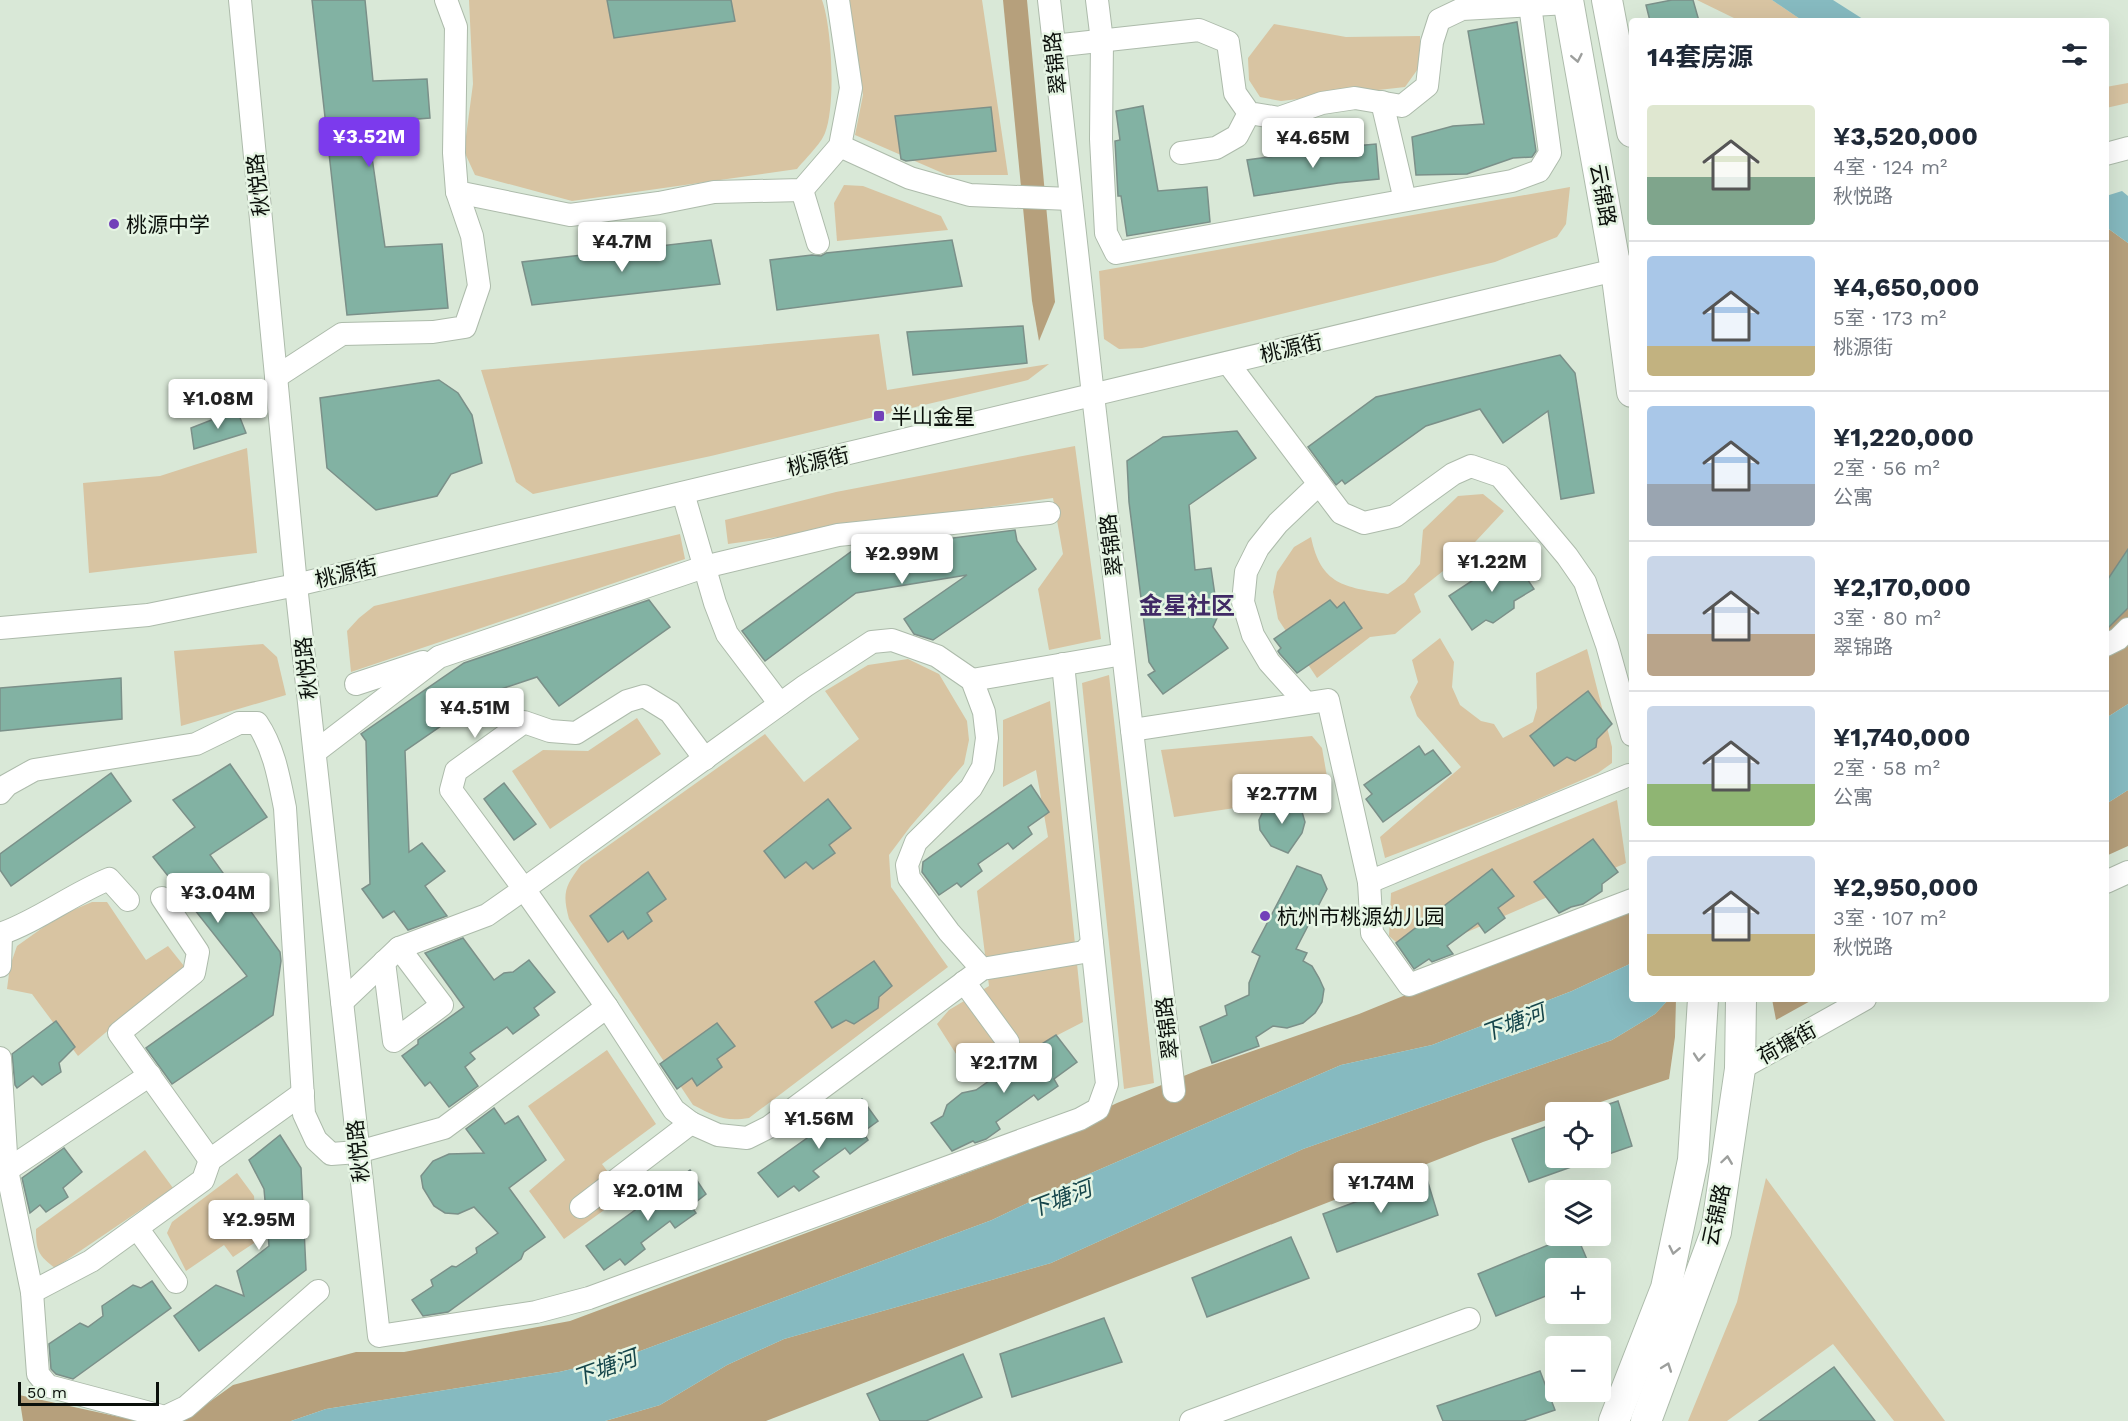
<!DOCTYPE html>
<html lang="zh">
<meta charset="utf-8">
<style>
body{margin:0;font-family:"Work Sans","Noto Sans SC",sans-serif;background:#f6f6f7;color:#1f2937;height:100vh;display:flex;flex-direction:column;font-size:22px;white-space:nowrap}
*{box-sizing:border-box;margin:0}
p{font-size:20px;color:#747a83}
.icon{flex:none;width:33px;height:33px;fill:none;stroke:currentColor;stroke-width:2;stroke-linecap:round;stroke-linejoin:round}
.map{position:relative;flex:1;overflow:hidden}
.drawer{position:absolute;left:1629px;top:18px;width:480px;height:984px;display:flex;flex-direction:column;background:#fff;border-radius:6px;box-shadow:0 6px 24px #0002}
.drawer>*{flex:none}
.controls{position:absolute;left:1545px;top:1102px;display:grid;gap:12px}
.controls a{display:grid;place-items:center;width:66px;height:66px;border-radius:6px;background:#fff;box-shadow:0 6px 24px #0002;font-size:30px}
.scale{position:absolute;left:18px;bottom:15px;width:141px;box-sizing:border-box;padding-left:6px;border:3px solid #0b100b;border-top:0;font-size:16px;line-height:21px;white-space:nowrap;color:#0b100b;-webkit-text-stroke:4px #e6f5e4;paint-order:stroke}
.price{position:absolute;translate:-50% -51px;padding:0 14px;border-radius:6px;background:#fff;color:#222;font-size:20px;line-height:39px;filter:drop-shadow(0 2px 3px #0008)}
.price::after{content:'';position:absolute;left:50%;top:36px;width:18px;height:14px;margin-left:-9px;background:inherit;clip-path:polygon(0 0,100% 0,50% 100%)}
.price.selected{background:#7c3aed;color:#fff}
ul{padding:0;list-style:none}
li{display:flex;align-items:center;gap:18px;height:150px;padding:0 18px}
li+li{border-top:2px solid #e0e1e3}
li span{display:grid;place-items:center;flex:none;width:168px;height:120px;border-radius:6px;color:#555}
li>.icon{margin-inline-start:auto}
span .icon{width:72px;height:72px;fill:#fffc;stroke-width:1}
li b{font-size:26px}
h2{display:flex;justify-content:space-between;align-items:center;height:72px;padding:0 18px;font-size:26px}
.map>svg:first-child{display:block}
.green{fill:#d8c4a2}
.forest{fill:#b6a07c}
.water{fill:#86bac0}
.building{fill:#82b2a3;stroke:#7b9089;stroke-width:1.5}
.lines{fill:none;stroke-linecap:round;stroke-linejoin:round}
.minor-casing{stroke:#adbbab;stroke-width:24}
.major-casing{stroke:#adbbab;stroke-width:32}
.minor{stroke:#fff;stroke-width:22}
.major{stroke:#fff;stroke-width:30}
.oneway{stroke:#9d9f9d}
.poi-dot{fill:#7241b9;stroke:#e6f5e4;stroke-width:2}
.labels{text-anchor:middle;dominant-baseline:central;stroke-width:5;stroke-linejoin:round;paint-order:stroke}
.street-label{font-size:21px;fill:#0b100b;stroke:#e6f5e4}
.poi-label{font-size:21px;fill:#0b100b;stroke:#e6f5e4;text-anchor:start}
.water-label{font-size:22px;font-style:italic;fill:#15454a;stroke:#e6f5e4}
.quarter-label{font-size:24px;font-weight:bold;fill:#402a65;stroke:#e6f5e4}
</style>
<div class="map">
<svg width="2128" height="1421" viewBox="0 0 2128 1421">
<rect width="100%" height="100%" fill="#d9e8d7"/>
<!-- green -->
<g class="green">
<path d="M469,0H822C832,27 836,106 825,133C821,144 804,160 797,169L572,201L475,175L464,151L473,84Z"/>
<polygon points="847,0 982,0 1008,175 947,175 855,135 863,95"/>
<polygon points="1697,0 1772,0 1803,21 1740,21"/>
<polygon points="1274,24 1346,37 1420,36 1420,66 1405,87 1281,101 1260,97 1249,80 1248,58"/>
<polygon points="2128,83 2128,103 2106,108 2106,87"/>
<polygon points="844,185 863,186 941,216 948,230 837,241 834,203"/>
<polygon points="1570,187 1566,224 1557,237 1495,262 1142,348 1119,349 1104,339 1099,271"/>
<polygon points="879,334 887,390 1049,364 1028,380 711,456 533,494 516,482 481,370"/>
<polygon points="1075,446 1101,639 1049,650 1038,589 1063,554 1053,498 728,544 725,520 836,492"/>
<polygon points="247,448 257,553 89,573 83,483 160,476"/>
<path d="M1483,494L1504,511L1462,556L1414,594L1421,612L1395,634L1370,637L1317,678L1278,619L1273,592L1277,572L1294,547L1311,537C1321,585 1344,587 1388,594L1405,582L1420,564L1423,530L1458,496Z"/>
<polygon points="680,534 685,559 351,672 347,631 359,618 374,606"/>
<polygon points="1440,638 1454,662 1452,687 1460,705 1481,721 1494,724 1503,738 1533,722 1537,708 1536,673 1587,649 1612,747 1612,763 1598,773 1529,803 1385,858 1380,837 1461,767 1417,716 1410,697 1418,682 1412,660"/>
<polygon points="263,644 277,657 286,695 181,726 174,651"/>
<path d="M908,659L939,674L967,721L969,740L964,764L910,827L889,855L891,887L948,967L749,1118C724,1122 715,1116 693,1105L569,919C562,893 565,886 581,865L765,734L804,782L859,739L825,691L868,665Z"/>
<polygon points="1109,675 1154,1083 1124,1089 1082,683"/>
<polygon points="1050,701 1083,1022 972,1079 937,1024 949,1010 989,986 977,891 1048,837 1036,770 1003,787 1003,720"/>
<polygon points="637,718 661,754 550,829 512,771 543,750 588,751"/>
<polygon points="1312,736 1322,748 1330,794 1174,817 1161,750"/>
<polygon points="1617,800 1626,863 1412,956 1389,936 1391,893"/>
<polygon points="92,902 107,902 146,960 168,946 184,966 78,1056 32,994 7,989 10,966 17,946 59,916"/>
<polygon points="607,1050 656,1124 602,1164 625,1195 564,1239 529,1191 565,1160 528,1106"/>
<path d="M145,1150L173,1188L55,1268C38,1255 36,1251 36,1229Z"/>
<polygon points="237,1173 254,1196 257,1241 233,1257 224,1245 186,1271 167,1233 172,1222"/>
<polygon points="1766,1178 1945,1421 1894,1421 1833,1344 1727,1421 1688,1421 1737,1302"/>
</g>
<!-- forest -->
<g class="forest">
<polygon points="1003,0 1027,0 1055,302 1039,341 1032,301"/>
<polygon points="2106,227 2128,243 2128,704 2106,718"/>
<polygon points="2128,790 2128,846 2106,856 2106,804"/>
<polygon points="1632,903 1632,963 1572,991 1432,1045 1341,1065 1082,1177 992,1220 624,1357 559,1372 326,1409 291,1421 183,1421 233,1385 356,1352 404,1352 570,1321 991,1164 1117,1103 1201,1069 1359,1014"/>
<polygon points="1669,999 1676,999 1675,1037 1669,1079 1568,1113 1556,1113 1555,1117 1483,1142 766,1421 605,1421 660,1405 727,1365 784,1339 1051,1263 1303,1149 1612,1040 1655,1014"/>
<polygon points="1772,999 1814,999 1776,1020"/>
<polygon points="19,1395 138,1421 23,1421"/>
</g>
<!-- water -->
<g class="water">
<polygon points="1772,0 1833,0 1866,21 1803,21"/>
<polygon points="2122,191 2128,196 2128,243 2106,227 2106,196"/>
<polygon points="2128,704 2128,790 2106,804 2106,718"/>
<polygon points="1632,963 1632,999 1669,999 1655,1014 1612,1040 1303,1149 1051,1263 784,1339 727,1365 660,1405 605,1421 291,1421 326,1409 559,1372 624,1357 992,1220 1082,1177 1341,1065 1432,1045 1572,991"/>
</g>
<!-- building -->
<g class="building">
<polygon points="312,0 365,0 373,81 427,79 430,118 367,123 385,247 442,244 448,308 347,315"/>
<polygon points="607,0 731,0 735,21 614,38"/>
<polygon points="1672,0 1693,0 1699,21 1650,21 1646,5"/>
<polygon points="1517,22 1536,151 1532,157 1513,158 1467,174 1416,175 1412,137 1453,126 1484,124 1468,31"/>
<polygon points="1143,106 1158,191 1207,187 1210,222 1127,236 1121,196 1118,196 1115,141 1120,140 1116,111"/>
<polygon points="991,107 996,151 906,161 901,159 895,116"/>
<polygon points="1376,144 1379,179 1338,183 1254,196 1247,160 1331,148"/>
<polygon points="711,240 720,284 532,305 522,262"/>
<polygon points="952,240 962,286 777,310 770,260 812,255 821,256 826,253"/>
<polygon points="1023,326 1027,363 913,375 907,332"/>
<polygon points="1560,355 1575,373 1594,493 1561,499 1548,411 1503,443 1480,409 1426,426 1345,484 1342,480 1336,485 1308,447 1376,397"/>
<polygon points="439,380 458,393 472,415 482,463 451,474 437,496 376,510 327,468 320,398"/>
<polygon points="237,410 246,433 194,449 191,428"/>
<polygon points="1237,431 1256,458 1189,505 1195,570 1211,568 1218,616 1213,627 1228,648 1163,694 1148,675 1155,671 1149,662 1129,502 1127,461 1163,437"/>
<polygon points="1015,530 1017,541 1036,569 933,640 914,634 904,619 967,575 856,593 765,661 742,631 852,551"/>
<polygon points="2128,549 2128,608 2106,630 2106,582"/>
<polygon points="1511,555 1534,589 1514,601 1514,608 1493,623 1486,620 1472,630 1449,596"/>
<polygon points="649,600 670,627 559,706 537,677 489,693 405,751 409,852 422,843 445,871 425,886 447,916 408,930 394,911 383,918 362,889 370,884 366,741 361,734 464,663"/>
<polygon points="1330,600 1337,608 1344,602 1362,628 1297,673 1280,654 1278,651 1281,648 1274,639"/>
<polygon points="121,678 122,719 0,731 0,688"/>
<polygon points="1588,691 1612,724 1597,739 1596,747 1575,761 1567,757 1554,766 1530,736"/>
<polygon points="1419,746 1425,755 1433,750 1451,773 1383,822 1366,799 1372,794 1364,785"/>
<polygon points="230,764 267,817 210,855 280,952 281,961 273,1015 172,1084 146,1048 247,976 153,857 195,827 173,800"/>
<polygon points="111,773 131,801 11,886 0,870 0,854"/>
<polygon points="504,783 536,824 514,840 484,799"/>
<polygon points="1031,785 1049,812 1028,827 1032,834 1013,849 1008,843 978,864 982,871 961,887 957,883 939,895 922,872 923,862"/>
<polygon points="828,799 851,828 829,845 835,853 813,869 806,862 785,878 764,851"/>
<polygon points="1278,801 1291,802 1302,812 1305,822 1302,833 1288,853 1271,846 1260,830 1259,820 1265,807"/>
<polygon points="1593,839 1618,872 1602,884 1602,891 1583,904 1571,907 1559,913 1534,882"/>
<polygon points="1297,866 1321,875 1327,889 1296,949 1307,953 1303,961 1312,966 1319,978 1324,989 1322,1002 1315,1013 1303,1023 1287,1028 1273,1026 1256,1037 1259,1046 1212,1063 1200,1027 1227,1015 1225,1006 1249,995 1249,983 1260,956 1252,952"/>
<polygon points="1492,869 1514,896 1498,908 1505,918 1485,933 1478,923 1447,946 1453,954 1432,962 1429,959 1414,969 1396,943"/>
<polygon points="648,872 666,899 647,913 652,921 628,939 623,931 608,942 590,916"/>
<polygon points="463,938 494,980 504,973 513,972 529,960 555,992 534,1008 539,1015 513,1034 507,1027 470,1053 475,1059 465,1067 478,1086 449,1107 430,1082 425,1086 402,1056 418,1044 418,1040 464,1007 425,953"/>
<polygon points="874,961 892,986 879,997 878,1008 854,1024 846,1020 832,1028 815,1002"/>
<polygon points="56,1021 75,1047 59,1063 61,1072 42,1085 33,1076 17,1088 15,1085 12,1054"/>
<polygon points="717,1023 735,1046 717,1059 722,1067 697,1086 692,1078 677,1089 660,1064"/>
<polygon points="1056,1035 1077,1062 1054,1079 1058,1086 1038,1100 1034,1095 996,1122 1000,1129 986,1139 975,1143 973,1141 952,1151 931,1123 943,1116 947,1105 962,1093 976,1090 1006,1069 1011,1060 1027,1048 1037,1047"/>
<polygon points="862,1099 878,1121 863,1132 868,1140 850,1154 845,1148 813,1171 819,1177 799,1191 794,1186 778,1197 758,1173"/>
<polygon points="1618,1101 1632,1146 1600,1157 1600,1107"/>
<polygon points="494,1108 505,1124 518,1116 546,1160 509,1188 545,1237 524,1252 521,1259 448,1312 423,1316 412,1300 433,1286 431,1280 452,1266 456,1267 477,1253 476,1248 498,1233 474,1207 458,1214 445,1213 434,1206 423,1188 421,1176 433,1161 449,1154 484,1153 466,1129"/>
<polygon points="1556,1123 1556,1158 1591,1158 1591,1160 1529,1182 1512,1139"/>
<polygon points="280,1135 301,1168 306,1270 199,1351 174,1316 216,1285 244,1296 237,1271 269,1246 264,1189 249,1160"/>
<polygon points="64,1148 82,1172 63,1188 68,1197 46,1212 40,1205 30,1213 22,1178"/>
<polygon points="690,1170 706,1194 691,1206 696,1213 675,1228 670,1221 641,1243 645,1249 625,1265 620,1259 604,1270 586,1246"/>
<polygon points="1426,1176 1438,1215 1337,1252 1323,1214"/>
<polygon points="1570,1236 1577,1236 1591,1269 1556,1269 1556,1292 1496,1316 1478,1274"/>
<polygon points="1291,1237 1309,1278 1207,1317 1192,1278"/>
<polygon points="152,1281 171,1308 73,1379 56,1374 51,1369 49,1344 80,1323 88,1327 103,1316 102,1306 133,1285 141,1288"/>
<polygon points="1104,1318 1122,1362 1012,1397 1000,1354"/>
<polygon points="963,1354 982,1397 926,1421 880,1421 867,1394"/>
<polygon points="1834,1367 1875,1421 1759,1421"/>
<polygon points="1540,1371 1555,1410 1523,1421 1443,1421 1437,1406"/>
</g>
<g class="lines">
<defs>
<g id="minor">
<polyline points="240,0 296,585 379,1336 536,1312 589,1298 1080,1119 1098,1109 1107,1084 1092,943"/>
<polyline points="446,0 456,27 454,153 457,192 570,215 659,203 714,192 802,190 840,146 851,88 838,0"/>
<polyline points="1049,0 1093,395 1174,1091"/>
<polyline points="1097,0 1102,41 1101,139 1106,233 1116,253 1512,181 1539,171 1550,153 1530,5"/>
<polyline points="1053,46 1199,30 1228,42 1235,93 1249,113 1279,118 1322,103 1355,98 1402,106 1427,86 1432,42 1439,20 1462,9 1568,3"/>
<polyline points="1382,102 1405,200"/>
<polyline points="840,146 910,178 970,195 1070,199"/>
<polyline points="1181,153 1216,148 1237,136 1249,113"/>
<polyline points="2106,154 2128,148"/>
<polyline points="802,190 818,243"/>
<polyline points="1228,363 1341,513 1364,523 1395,516 1453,474 1471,466 1500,476 1567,556 1585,582 1607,645 1632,735"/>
<polyline points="276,377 342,334 433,332 465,327 479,286 472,236 457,192"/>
<polyline points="683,493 715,603 727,634 780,704"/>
<polyline points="0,628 148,615 296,585 1632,266"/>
<polyline points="2106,645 2118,639 2128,629"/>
<polyline points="972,680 1123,654"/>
<polyline points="356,684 423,662"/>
<polyline points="1306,703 1269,662 1253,635 1243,602 1246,572 1258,548 1278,523 1319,484"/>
<polyline points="1132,730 1328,700 1369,882 1629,775"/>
<polyline points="315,752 439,657 704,567 838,535 1049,513"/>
<path d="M0,793L7,785L34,770L196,744L239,723H257C274,748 279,778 285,808L304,1114L316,1140L331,1154L358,1152L444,1128L607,1007"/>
<polyline points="1369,882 1372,933 1409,985 1632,900"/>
<polyline points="2106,882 2128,872"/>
<polyline points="162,898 198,952 194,973 119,1033 210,1160"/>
<path d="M0,934C36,922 72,894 109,879L128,900"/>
<polyline points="384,962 394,1041 442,1005 399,948"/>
<polyline points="0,966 1,934"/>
<polyline points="982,969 949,932 909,878 907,865 916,842 971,788 983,767 987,738 984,712 972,680 937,656 892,640 872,642 805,686 524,889 607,1007 674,1110 691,1123 718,1135 747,1138 769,1127 982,969 1084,952 1092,943 1063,664"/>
<polyline points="964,982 1008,1042"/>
<polyline points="342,1002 399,948 487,915 524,889 451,790 456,771 524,722 550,731 576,733 627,701 644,696 670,712 705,759"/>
<polyline points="0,1058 7,1170 32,1292 38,1374 48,1386 165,1417 186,1407 318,1291"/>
<polyline points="1740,1069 1865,999"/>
<polyline points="7,1170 150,1075"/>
<polyline points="581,1207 691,1123"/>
<polyline points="137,1228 176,1282"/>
<polyline points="32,1292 91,1261 203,1180 210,1160 303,1093"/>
<polyline points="1191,1421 1469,1319"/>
</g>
<g id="major">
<polyline points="1568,0 1616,270 1632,392"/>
<polyline points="1607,0 1632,132"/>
<polyline points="1614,1421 1666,1288 1693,1160 1703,999"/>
<polyline points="1646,1421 1716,1232 1740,1069 1741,999"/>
</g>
</defs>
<!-- minor casing -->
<use href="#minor" class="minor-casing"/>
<!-- major casing -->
<use href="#major" class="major-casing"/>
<!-- minor -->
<use href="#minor" class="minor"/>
<!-- major -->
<use href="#major" class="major"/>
</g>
<!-- one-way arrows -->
<defs><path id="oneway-chevron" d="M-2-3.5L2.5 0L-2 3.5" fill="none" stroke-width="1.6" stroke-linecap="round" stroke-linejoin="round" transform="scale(1.5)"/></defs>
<g class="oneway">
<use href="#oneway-chevron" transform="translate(1577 58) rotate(79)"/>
<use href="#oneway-chevron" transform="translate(1699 1057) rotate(95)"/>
<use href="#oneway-chevron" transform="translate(1727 1160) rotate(-82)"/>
<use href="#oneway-chevron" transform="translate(1674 1250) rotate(102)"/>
<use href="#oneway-chevron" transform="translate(1667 1367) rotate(-70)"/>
</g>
<!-- markers -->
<g class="poi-dot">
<circle cx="114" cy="224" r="6"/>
<rect x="873" y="410" width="12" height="12" rx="3"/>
<circle cx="1265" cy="916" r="6"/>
</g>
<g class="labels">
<!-- street labels -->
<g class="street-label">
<text transform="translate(1055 63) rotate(-96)">翠锦路</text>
<text transform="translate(258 185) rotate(-96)">秋悦路</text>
<text transform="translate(1603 195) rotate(80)">云锦路</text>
<text transform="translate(1291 348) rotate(-13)">桃源街</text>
<text transform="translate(818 461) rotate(-13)">桃源街</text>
<text transform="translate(1111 545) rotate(-97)">翠锦路</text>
<text transform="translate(346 573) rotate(-13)">桃源街</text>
<text transform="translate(306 668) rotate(-96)">秋悦路</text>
<text transform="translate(1167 1028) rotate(-97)">翠锦路</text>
<text transform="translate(1787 1043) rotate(-29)">荷塘街</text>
<text transform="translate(358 1151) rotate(-96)">秋悦路</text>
<text transform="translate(1716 1215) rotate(-78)">云锦路</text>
</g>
<!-- poi labels -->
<g class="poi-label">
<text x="126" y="224">桃源中学</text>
<text x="891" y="416">半山金星</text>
<text x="1277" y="916">杭州市桃源幼儿园</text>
</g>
<!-- water labels -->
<g class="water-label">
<text transform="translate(1513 1023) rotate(-21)">下塘河</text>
<text transform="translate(1060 1199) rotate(-21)">下塘河</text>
<text transform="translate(605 1368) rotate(-20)">下塘河</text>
</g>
<!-- quarter labels -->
<g class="quarter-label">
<text x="1187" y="606">金星社区</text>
</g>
</g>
</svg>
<div class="controls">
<a><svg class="icon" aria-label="locate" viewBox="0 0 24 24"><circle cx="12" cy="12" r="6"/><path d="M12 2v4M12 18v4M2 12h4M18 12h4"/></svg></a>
<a><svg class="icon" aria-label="layers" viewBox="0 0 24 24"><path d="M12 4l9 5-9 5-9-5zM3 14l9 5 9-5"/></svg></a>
<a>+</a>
<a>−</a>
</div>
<div class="scale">50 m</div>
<b class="price selected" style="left:369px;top:168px">¥3.52M</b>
<b class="price" style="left:1313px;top:169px">¥4.65M</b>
<b class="price" style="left:622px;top:273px">¥4.7M</b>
<b class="price" style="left:218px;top:430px">¥1.08M</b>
<b class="price" style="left:902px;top:585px">¥2.99M</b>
<b class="price" style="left:1492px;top:593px">¥1.22M</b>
<b class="price" style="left:475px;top:739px">¥4.51M</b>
<b class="price" style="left:1282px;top:825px">¥2.77M</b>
<b class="price" style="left:218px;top:924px">¥3.04M</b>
<b class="price" style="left:1004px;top:1094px">¥2.17M</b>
<b class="price" style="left:819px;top:1150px">¥1.56M</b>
<b class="price" style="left:1381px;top:1214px">¥1.74M</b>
<b class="price" style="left:648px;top:1222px">¥2.01M</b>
<b class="price" style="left:259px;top:1251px">¥2.95M</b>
<section class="drawer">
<h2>14套房源<svg class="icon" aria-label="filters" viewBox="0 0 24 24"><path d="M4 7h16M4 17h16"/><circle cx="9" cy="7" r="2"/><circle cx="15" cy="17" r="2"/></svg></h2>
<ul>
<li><span style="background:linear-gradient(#dfe7d0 60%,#7fa58c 0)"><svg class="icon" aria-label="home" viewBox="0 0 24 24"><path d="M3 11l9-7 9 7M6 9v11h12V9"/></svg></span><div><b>¥3,520,000</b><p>4室 · 124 m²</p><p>秋悦路</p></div></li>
<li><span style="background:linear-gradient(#a9c7e8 75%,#c2b280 0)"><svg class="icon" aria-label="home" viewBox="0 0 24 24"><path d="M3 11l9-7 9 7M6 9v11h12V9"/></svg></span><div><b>¥4,650,000</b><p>5室 · 173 m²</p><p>桃源街</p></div></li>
<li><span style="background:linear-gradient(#a9c7e8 65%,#9aa5b1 0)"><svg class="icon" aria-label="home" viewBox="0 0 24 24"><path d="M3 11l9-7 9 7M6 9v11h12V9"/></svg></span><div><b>¥1,220,000</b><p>2室 · 56 m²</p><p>公寓</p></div></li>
<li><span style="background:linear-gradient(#c9d6e8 65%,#b9a48a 0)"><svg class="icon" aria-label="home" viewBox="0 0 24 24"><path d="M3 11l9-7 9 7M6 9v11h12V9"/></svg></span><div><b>¥2,170,000</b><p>3室 · 80 m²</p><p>翠锦路</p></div></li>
<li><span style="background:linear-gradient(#c9d6e8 65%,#8fb573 0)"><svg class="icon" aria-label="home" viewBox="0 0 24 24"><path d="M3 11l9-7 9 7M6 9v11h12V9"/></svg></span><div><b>¥1,740,000</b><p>2室 · 58 m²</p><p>公寓</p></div></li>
<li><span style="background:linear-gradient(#c9d6e8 65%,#c2b280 0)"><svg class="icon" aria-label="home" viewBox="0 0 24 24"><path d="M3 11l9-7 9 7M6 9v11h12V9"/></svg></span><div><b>¥2,950,000</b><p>3室 · 107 m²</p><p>秋悦路</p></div></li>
</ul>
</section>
</div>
